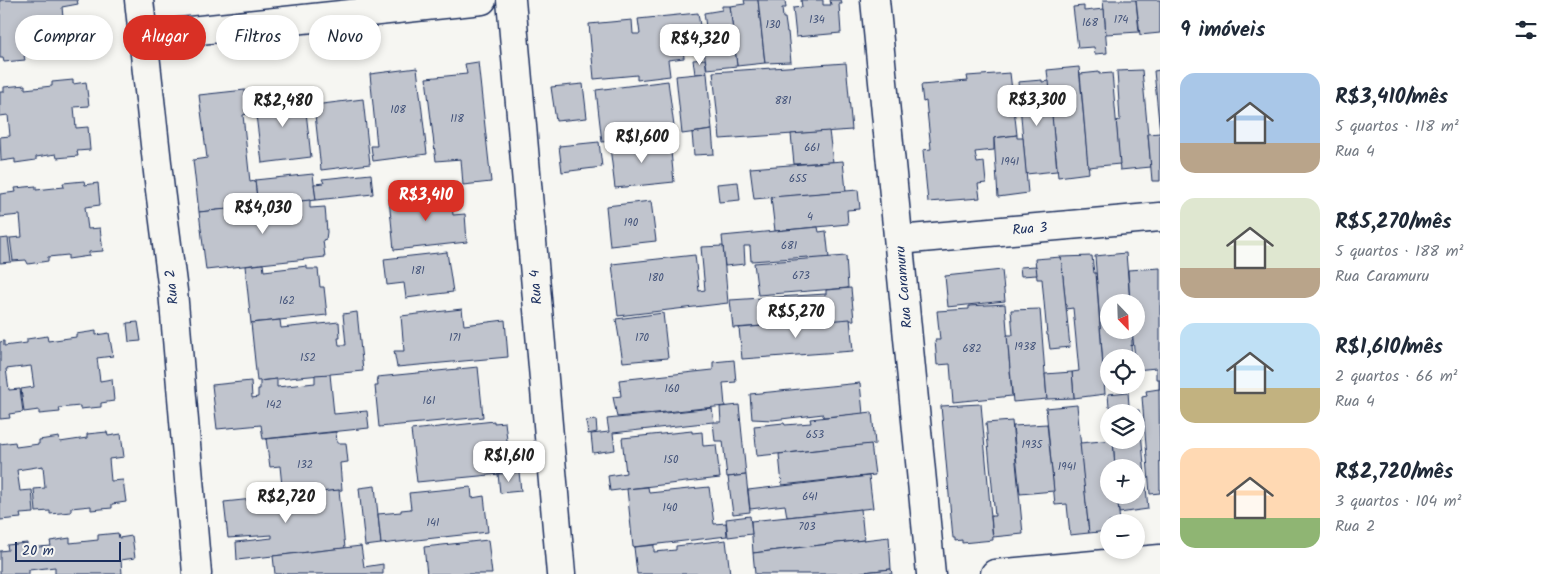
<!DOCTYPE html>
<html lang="pt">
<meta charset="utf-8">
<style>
body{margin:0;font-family:Kalam,sans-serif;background:#f6f6f7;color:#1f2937;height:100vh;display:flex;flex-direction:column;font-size:19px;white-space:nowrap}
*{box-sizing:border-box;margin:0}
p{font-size:16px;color:#747a83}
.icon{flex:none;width:28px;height:28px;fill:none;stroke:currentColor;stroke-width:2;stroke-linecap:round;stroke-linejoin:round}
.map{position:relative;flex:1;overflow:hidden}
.sheet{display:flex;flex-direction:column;background:#fff;width:400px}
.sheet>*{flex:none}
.top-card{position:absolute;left:15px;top:15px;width:475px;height:45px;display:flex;gap:10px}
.needle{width:32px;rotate:157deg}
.controls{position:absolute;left:1100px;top:294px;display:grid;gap:10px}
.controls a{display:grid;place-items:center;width:45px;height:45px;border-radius:50%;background:#fff;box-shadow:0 2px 8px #0003;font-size:25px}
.scale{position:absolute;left:15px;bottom:12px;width:106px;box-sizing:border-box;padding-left:5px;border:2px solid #1b2f5e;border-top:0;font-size:14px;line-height:18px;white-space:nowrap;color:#1b2f5e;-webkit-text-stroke:4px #f6f6f2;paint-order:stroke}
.price{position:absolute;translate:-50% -42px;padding:0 11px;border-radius:10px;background:#fff;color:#222;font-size:16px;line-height:32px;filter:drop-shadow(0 1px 2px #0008)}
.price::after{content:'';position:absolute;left:50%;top:30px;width:15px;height:11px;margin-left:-8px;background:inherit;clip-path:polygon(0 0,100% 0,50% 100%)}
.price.active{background:#d93025;color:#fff}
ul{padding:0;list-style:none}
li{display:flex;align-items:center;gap:15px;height:125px;padding:0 20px}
li span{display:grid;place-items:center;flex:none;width:140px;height:100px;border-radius:15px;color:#555}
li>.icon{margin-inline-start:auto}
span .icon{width:60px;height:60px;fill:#fffc;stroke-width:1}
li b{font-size:21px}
h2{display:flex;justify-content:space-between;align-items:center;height:60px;padding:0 20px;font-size:21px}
.pill{padding:0 18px;border-radius:22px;background:#fff;box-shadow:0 2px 8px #0003;font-size:18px;line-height:45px}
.pill.active{background:#d93025;color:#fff}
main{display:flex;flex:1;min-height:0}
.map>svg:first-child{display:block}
.building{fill:#c0c4cd;stroke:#1b2f5e}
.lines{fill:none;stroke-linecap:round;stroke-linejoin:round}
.minor-casing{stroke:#1b2f5e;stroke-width:31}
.minor{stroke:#f6f6f2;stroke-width:28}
.labels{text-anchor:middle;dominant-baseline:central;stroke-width:4;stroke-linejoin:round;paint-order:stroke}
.number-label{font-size:11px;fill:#44547a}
.street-label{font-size:14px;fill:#1b2f5e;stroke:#f6f6f2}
</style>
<main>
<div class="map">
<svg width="1160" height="574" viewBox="0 0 1160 574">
<rect width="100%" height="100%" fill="#f6f6f2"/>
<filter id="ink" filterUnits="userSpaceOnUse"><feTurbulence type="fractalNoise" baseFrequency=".02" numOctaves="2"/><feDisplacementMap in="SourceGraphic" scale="10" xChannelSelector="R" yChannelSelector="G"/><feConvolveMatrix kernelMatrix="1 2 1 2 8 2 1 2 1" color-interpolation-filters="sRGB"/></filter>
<g filter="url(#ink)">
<!-- building -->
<g class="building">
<polygon points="0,0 77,0 78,4 62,7 64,28 77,26 79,49 66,51 67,55 45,57 45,53 24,56 25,60 4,62 3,58 0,58"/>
<polygon points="744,0 758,0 765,63 737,66 730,6 745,4"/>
<polygon points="758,0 785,0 786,8 782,8 783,18 785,18 787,32 788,32 791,62 765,63"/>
<polygon points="801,0 823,0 823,5 831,5 830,0 841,0 842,4 839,4 841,33 796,37 793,8 802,7"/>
<polygon points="1103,0 1136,0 1139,32 1106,34"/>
<polygon points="1136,0 1160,0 1160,33 1140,35"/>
<polygon points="722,6 730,6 737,66 707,69 701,34 707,34 704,13 722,10"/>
<polygon points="1084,6 1084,11 1104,9 1107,53 1095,54 1094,47 1078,48 1073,7"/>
<polygon points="698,13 703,45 683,48 684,58 668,60 670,76 637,80 637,75 594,79 589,24 632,20 633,34 640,34 638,19"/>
<polygon points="705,59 707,73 695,74 693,60"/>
<polygon points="478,62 491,182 463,185 461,159 436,161 426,78 467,74 465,64"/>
<polygon points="846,63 852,130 720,139 713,72"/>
<polygon points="1079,67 1089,173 1058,177 1047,70"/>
<polygon points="417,68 427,154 373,161 371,146 377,146 370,74"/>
<polygon points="1142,70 1151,167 1120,170 1116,121 1120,120 1117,71"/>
<polygon points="1160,70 1160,181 1152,181 1148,134 1160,133 1154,71"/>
<polygon points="1099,72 1099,74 1112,73 1120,164 1088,167 1080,74"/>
<polygon points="707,73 712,130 682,134 676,76"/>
<polygon points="1010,73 1017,135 994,138 994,150 975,152 977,163 984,162 986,183 978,184 980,198 928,202 923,150 931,149 926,101 923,102 921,85 968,81 967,76"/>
<polygon points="73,80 73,84 86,82 89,106 74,107 76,128 88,127 90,150 77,151 78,156 57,158 56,154 36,157 36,160 15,163 15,159 1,161 0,137 10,136 8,115 0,116 0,92 4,92 4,87 25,85 25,89 52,86 52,82"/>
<polygon points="1042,80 1042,82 1049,81 1057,171 1026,174 1018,82"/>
<polygon points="668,81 675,134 602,142 596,90"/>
<polygon points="583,84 587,118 556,121 551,87"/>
<polygon points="245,90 247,114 243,115 250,182 255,181 258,206 199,212 193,160 207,158 199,95"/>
<polygon points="304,94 311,157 262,163 254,99"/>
<polygon points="363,99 370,164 321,170 314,105"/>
<polygon points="712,130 714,154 694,155 692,133"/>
<polygon points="829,131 833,162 794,164 791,134"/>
<polygon points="1017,135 1017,138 1023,138 1028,193 998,197 994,138"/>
<polygon points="670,141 674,182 615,188 610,147"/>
<polygon points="599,142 602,167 562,172 559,146"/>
<polygon points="843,161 846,191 754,199 750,168"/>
<polygon points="313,174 316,200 258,206 255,180"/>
<polygon points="371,174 373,194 316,200 314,184 324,183 322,179"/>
<polygon points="84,181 85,185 98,183 100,205 85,207 88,229 100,228 103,251 89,252 89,256 68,259 68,255 48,257 48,261 28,264 26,260 13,261 10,238 22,237 20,215 0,217 0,194 16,192 15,188 36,186 36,190 64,187 63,183"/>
<polygon points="738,182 740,200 719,202 717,184"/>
<polygon points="858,190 860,209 847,210 848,224 775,231 771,197"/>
<polygon points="451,193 453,215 465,214 467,242 394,250 389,199"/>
<polygon points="310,200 310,208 325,207 327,232 326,239 323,240 325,257 206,270 199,212"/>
<polygon points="651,201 656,241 610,246 606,206"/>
<polygon points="818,227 819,232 826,231 829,258 809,259 808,257 751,261 750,246 744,246 745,264 725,266 722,236"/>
<polygon points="8,238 11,262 0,263 0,239"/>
<polygon points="723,246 728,303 618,316 612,264 695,255 699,291 705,290 701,247"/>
<polygon points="447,252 453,292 406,298 404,283 387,285 384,259"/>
<polygon points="1126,253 1130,302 1109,302 1109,330 1132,330 1133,339 1132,340 1132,346 1131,345 1132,358 1109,358 1109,379 1104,380 1095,256"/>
<polygon points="846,256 848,288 758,295 754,263"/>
<polygon points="1092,256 1094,273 1096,273 1105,394 1074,398 1072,372 1079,371 1073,308 1066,309 1061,257"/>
<polygon points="1061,257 1070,347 1050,349 1048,335 1047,335 1042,279 1037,279 1035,259"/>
<polygon points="263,264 264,271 307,266 307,269 318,269 320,287 324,287 327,315 251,323 245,266"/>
<polygon points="1036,266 1037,275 1021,276 1020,267"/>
<polygon points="1160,268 1160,389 1159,389 1159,379 1156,379 1156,368 1136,370 1136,358 1135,358 1132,330 1136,330 1136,302 1130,302 1128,270"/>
<polygon points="1002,270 1005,301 948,307 945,276"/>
<polygon points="851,288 854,320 733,328 730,300 826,294 826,290"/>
<polygon points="1005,304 1012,396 953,402 950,364 937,365 935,340 940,340 937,311 969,309 969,306"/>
<polygon points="462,309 464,325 505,320 508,357 397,367 394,351 404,351 401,316"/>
<polygon points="1040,309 1047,399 1013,402 1007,335 1013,335 1011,310"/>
<polygon points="357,312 363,371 257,381 251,323 280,320 281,328 339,322 340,338 338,338 339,345 346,345 343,314"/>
<polygon points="663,313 668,358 623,362 616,319"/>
<polygon points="850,319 853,351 742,359 739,328"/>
<polygon points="138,322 141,341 129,342 127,323"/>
<polygon points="96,331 96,335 109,333 113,356 97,358 100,381 112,379 114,401 101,403 101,407 80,409 80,406 59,408 60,412 39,414 39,410 24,412 21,389 34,387 31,366 6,369 9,390 20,389 23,412 9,414 10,418 0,419 0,342 4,341 4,346 27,343 27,339 47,336 48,341 76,337 76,334"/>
<polygon points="734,360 736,382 723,383 725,406 617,417 613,397 621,396 619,380 713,370 713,362"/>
<polygon points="478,367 483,417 379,427 375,386 378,386 377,377"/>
<polygon points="1072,372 1074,398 1047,399 1045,374"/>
<polygon points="330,374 334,414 367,411 369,428 263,439 261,425 217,429 212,385 251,381 252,398 258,397 258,389 260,389 260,381 277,379 277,387 315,383 315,375"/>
<polygon points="860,383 863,414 823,417 823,414 773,420 752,419 750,394"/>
<polygon points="1159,389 1160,493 1150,494 1142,397 1147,396 1146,391"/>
<polygon points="1128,392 1129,405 1109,407 1108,394"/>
<polygon points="981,404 993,540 962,543 962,540 955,541 955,538 953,538 941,406"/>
<polygon points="739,405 746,475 727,477 723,441 715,441 713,422 613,433 615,450 593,453 591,434 609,432 607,419 712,408 714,422 721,422 720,407"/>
<polygon points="1077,405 1089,533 1070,535 1067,504 1055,505 1046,408"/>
<polygon points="1139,410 1148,509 1119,513 1117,495 1136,495 1136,468 1115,468 1113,440 1136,440 1136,412 1111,412"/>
<polygon points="872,412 875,444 757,456 754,426 784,423 785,425 811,423 810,419"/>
<polygon points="596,420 597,432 588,434 586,421"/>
<polygon points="494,421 494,423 505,422 509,458 498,459 500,474 417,482 411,430"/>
<polygon points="1012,421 1023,534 993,537 991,516 995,516 986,423"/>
<polygon points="1047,424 1054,491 1020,494 1013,426"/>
<polygon points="692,431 692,433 702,432 703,446 716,445 720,478 610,491 608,476 626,473 622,438"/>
<polygon points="107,432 108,436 121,434 124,457 109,459 111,481 123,480 126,502 112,504 112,508 91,510 91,506 71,508 71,512 50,514 50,511 36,512 34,489 45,488 43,466 17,470 20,491 32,490 34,513 20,514 21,518 0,520 0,444 15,442 16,447 39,444 39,440 59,437 60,442 87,438 87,434"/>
<polygon points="336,432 337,443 346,443 348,462 340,463 342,490 283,496 280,466 270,467 266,439"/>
<polygon points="1113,440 1115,468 1109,468 1109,495 1117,495 1120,522 1109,522 1109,531 1089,533 1080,443"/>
<polygon points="871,444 875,475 782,485 779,454"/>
<polygon points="519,472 521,491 500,493 498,474"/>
<polygon points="746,475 750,512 733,514 728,477"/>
<polygon points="869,476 873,508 787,517 785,505 750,509 748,490"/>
<polygon points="375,486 381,544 365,546 359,488"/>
<polygon points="471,487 472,498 484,496 488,532 381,544 378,514 401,512 401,510 411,509 409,493"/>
<polygon points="648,487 649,493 709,487 714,524 726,523 727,536 633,547 627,489"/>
<polygon points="339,490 345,548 237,560 236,542 272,538 272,535 228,538 224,502"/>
<polygon points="861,509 864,540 753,553 751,521"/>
<polygon points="750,516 752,534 728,537 726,519"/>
<polygon points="118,533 119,538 132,536 135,558 121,560 122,574 55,574 55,567 29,570 29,574 0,574 0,551 8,550 7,545 27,543 27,548 51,546 50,541 70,538 70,543 98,540 98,535"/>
<polygon points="889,537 891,569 846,574 755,574 753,553"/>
<polygon points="488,540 492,574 427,574 424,547"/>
<polygon points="726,540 730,574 637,574 634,547 654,545 654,552 676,550 676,546"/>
<polygon points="361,546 364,567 383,564 383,574 275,574 273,556"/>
<polygon points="891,569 892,574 846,574"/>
</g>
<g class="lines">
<defs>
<g id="minor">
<polyline points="139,0 160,190 173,291 197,574"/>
<polyline points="511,0 561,574"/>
<polyline points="875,0 931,574"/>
<polyline points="143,36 482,0"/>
<polyline points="899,240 1160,217"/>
<polyline points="995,574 1160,559"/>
</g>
</defs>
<!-- minor casing -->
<use href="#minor" class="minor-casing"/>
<!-- minor -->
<use href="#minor" class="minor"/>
</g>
</g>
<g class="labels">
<!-- number labels -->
<g class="number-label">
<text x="817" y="20">134</text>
<text x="1121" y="20">174</text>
<text x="1090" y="23">168</text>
<text x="773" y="25">130</text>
<text x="783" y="101">881</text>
<text x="398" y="110">108</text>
<text x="457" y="119">118</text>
<text x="812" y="148">661</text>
<text x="1010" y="162">1941</text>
<text x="798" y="179">655</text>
<text x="810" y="217">4</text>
<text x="631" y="223">190</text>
<text x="789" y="246">681</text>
<text x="418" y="271">181</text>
<text x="801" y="276">673</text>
<text x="656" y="278">180</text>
<text x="287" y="301">162</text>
<text x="455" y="338">171</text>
<text x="642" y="338">170</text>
<text x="1025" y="347">1938</text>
<text x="972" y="349">682</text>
<text x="308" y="358">152</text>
<text x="672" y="389">160</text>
<text x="429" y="401">161</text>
<text x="274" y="405">142</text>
<text x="815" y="435">653</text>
<text x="1032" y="445">1935</text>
<text x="671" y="460">150</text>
<text x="305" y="465">132</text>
<text x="1067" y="467">1941</text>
<text x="810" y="497">641</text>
<text x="670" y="508">140</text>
<text x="433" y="523">141</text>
<text x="807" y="527">703</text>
</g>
<!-- street labels -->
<g class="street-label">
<text transform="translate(1030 229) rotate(-5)">Rua 3</text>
<text transform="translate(172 287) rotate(-96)">Rua 2</text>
<text transform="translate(536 287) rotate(-95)">Rua 4</text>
<text transform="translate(904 287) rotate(-95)">Rua Caramuru</text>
</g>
</g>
</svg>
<div class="controls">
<a><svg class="needle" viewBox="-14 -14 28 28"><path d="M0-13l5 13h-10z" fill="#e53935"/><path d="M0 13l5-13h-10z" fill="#747a83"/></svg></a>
<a><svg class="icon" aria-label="locate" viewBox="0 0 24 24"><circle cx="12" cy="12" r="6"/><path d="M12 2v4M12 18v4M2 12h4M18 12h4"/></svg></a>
<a><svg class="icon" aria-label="layers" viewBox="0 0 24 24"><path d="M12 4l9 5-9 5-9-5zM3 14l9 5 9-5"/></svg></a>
<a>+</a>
<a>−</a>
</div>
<div class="scale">20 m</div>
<b class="price" style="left:700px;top:66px">R$4,320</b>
<b class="price" style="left:1037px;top:127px">R$3,300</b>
<b class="price" style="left:283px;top:128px">R$2,480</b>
<b class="price" style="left:642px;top:164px">R$1,600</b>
<b class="price active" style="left:426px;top:222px">R$3,410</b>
<b class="price" style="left:263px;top:235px">R$4,030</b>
<b class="price" style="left:796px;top:339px">R$5,270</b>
<b class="price" style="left:509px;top:483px">R$1,610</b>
<b class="price" style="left:286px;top:524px">R$2,720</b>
<div class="top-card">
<a class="pill">Comprar</a>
<a class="pill active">Alugar</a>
<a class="pill">Filtros</a>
<a class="pill">Novo</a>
</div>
</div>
<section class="sheet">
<h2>9 imóveis<svg class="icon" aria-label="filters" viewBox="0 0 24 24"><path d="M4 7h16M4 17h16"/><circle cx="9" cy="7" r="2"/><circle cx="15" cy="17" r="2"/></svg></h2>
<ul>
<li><span style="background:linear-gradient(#a9c7e8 70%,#b9a48a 0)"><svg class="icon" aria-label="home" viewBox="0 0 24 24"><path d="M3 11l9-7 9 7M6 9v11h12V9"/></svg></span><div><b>R$3,410/mês</b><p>5 quartos · 118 m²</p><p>Rua 4</p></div></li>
<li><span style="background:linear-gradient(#dfe7d0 70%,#b9a48a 0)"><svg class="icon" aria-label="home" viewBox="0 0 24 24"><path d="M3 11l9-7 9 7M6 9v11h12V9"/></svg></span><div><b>R$5,270/mês</b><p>5 quartos · 188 m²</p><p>Rua Caramuru</p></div></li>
<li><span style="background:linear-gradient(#bfe0f5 65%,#c2b280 0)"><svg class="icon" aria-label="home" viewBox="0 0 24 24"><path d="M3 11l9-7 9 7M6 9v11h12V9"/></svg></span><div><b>R$1,610/mês</b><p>2 quartos · 66 m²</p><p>Rua 4</p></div></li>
<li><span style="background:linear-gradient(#ffd9b3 70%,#8fb573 0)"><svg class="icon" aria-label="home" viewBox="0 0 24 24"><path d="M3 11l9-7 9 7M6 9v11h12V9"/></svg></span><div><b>R$2,720/mês</b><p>3 quartos · 104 m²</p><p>Rua 2</p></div></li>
</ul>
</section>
</main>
